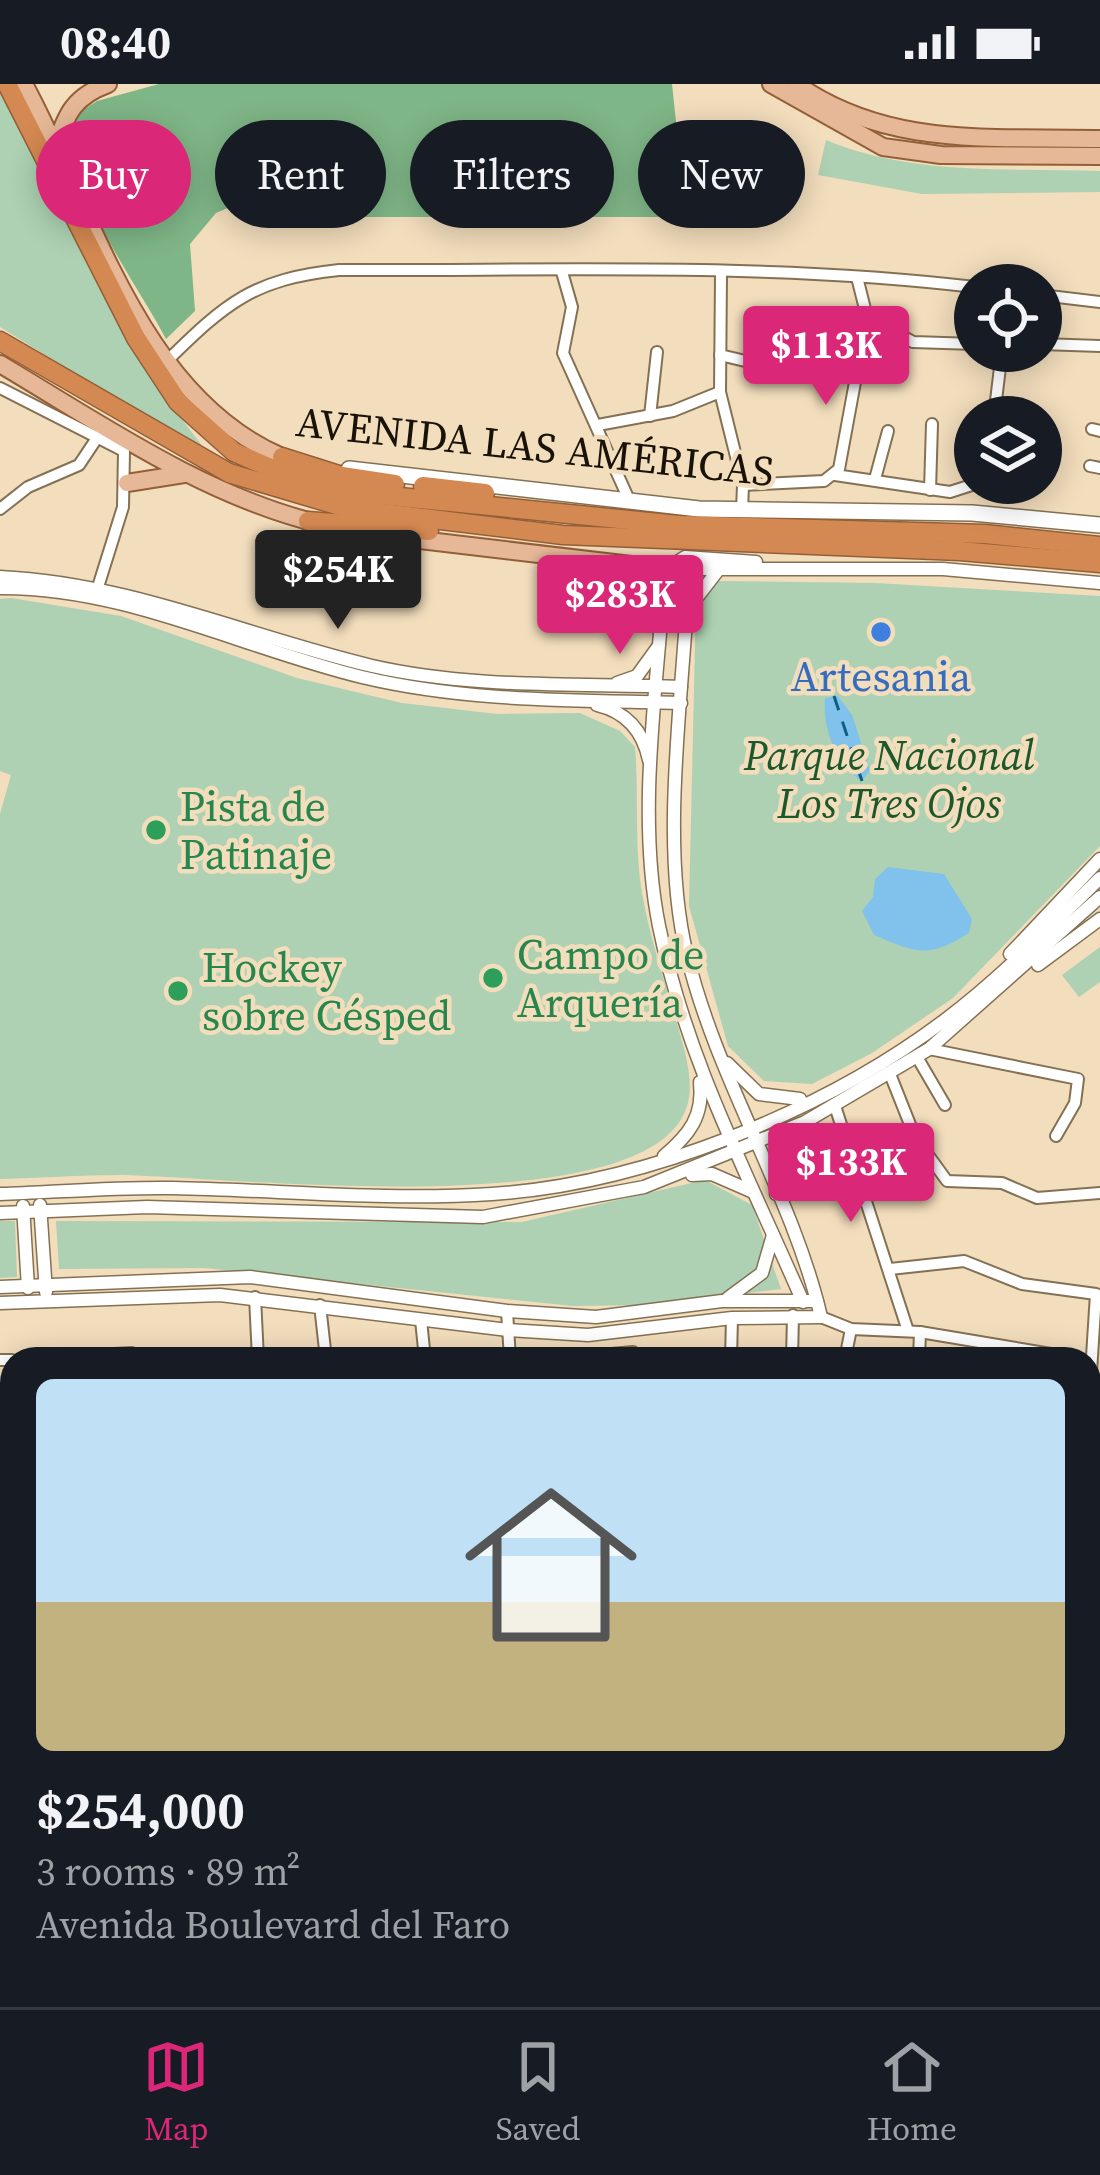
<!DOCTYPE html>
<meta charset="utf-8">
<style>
body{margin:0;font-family:"Source Serif 4",serif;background:#242831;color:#f1f3f6;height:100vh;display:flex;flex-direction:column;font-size:45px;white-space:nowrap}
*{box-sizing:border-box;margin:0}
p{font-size:39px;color:#9ea1a6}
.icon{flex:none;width:66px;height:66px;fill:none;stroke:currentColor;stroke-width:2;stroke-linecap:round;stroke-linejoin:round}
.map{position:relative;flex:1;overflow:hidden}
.side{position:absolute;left:0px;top:1263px;width:1101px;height:660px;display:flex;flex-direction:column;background:#171b24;border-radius:36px 36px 0 0;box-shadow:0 6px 30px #0003}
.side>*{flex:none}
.hud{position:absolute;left:36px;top:36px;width:1029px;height:108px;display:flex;gap:24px}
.fabs{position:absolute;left:954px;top:180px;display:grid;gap:24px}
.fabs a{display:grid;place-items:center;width:108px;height:108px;border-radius:50%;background:#171b24;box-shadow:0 6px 30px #0003;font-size:60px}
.price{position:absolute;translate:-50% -102px;padding:0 27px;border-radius:12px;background:#db2777;color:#fff;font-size:39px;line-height:78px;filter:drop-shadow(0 3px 6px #0008)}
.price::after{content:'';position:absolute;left:50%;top:72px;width:36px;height:27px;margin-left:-18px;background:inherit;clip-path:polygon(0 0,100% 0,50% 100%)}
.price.active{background:#222;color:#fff}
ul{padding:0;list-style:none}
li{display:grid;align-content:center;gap:24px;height:636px;padding:0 36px}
li span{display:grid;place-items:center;height:372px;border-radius:18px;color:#555}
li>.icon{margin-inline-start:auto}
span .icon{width:216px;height:216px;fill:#fffc;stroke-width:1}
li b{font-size:51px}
.pill{padding:0 42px;border-radius:54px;background:#171b24;box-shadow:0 6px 30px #0003;font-size:42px;line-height:108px}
.pill.active{background:#db2777;color:#fff}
.status{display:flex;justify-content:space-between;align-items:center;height:84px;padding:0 60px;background:#171b24;direction:ltr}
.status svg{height:33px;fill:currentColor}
.tab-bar{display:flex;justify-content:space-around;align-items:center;height:168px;border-top:3px solid #363941;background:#171b24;font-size:33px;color:#9ea1a6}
.tab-bar a{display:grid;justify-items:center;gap:6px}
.tab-bar .active{color:#db2777}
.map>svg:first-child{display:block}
.green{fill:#add1b2}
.forest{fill:#7fb687}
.water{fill:#80c2eb}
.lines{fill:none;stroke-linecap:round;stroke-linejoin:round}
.ferry{stroke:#0d5e85;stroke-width:3;stroke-dasharray:15 12;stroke-linecap:butt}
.minor-casing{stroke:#847154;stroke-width:14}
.tertiary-casing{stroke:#847154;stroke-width:15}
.secondary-casing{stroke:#847154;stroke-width:18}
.primary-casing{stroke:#935f38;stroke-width:20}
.motorway-casing{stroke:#935f38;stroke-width:21}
.minor{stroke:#fff;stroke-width:10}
.tertiary{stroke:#fff;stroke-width:12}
.secondary{stroke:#fff;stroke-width:15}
.primary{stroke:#e6b897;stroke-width:16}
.motorway{stroke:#d58952;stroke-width:18}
.shop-dot{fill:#3f7fe0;stroke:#f2ddbc;stroke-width:4.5}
.leisure-dot{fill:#2e9e5b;stroke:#f2ddbc;stroke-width:4.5}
.labels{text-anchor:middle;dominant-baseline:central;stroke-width:9;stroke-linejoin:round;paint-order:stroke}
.street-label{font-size:42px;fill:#191207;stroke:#f2ddbc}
.shop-label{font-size:42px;fill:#366cbe;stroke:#f2ddbc}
.park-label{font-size:42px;font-style:italic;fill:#1d582c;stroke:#f2ddbc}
.leisure-label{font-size:42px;fill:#27864d;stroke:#f2ddbc;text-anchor:start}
</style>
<div class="status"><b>08:40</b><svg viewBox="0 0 49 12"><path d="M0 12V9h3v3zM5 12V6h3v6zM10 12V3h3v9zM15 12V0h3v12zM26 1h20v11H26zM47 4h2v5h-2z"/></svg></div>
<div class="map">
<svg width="1100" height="1923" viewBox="0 0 1100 1923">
<rect width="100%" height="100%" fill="#f2ddbc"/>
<!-- green -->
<g class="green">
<path d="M4,8C68,141 118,259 212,374L0,243V9Z"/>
<path d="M826,56C911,92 1010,84 1100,87V108L922,110L818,91Z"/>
<polygon points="717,497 875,499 1100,512 1100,762 953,914 872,969 812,1000 764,997 728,962 689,822 696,518"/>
<path d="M11,514L121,532L297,594L402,619L497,630L580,629L620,647L635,663C639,710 634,763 642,809C650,856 667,904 680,950C686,971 694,1000 687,1022C651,1143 221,1092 119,1091C79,1091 39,1094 0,1095V730L11,691L0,687V515Z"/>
<polygon points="1100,863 1100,898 1079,913 1062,891"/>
<polygon points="705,1096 752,1121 781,1205 647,1221 573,1222 205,1184 59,1185 56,1137 522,1138"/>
<polygon points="0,1137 15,1137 17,1193 0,1194"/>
</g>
<!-- forest -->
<path class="forest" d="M159,0H672L683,104L760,119L770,133H352L256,112L216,129L190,160L195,227L166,255C136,197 60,98 72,33L97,17Z"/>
<!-- water -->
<g class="water">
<path d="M838,612L852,631L870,686L862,697C836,682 822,643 825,614Z"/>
<path d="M888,783L944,790L972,835L969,849C928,875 916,869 874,851L862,827L873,813L875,795Z"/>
</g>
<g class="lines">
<!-- ferry -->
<polyline class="ferry" points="834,612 862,697"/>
<defs>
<g id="minor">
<polyline points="562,188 572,223 563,269 630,418"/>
<polyline points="721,191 720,308 743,401 742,427"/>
<polyline points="1041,211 1100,218"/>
<polyline points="867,233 913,258 975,260"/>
<polyline points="1041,260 1100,262"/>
<polyline points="720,271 779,285"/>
<path d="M167,277C226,219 253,195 339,186C551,187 765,178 975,203"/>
<polyline points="0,304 124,367 123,423 98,503"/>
<polyline points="650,332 657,268"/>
<polyline points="994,333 1002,267"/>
<polyline points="598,341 673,327 720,308"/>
<polyline points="1092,345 1100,347"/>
<polyline points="1090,382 1100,384"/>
<polyline points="835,391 950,408 978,399"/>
<polyline points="875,395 888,347"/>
<polyline points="743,401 824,397 839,385 867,233 857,193"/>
<polyline points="930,406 932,340"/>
<polyline points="0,425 28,403 79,381 99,351"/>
<polyline points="929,965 1078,995 1075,1019 1056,1052"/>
<polyline points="917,973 945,1021"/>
<polyline points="890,990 915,1053 947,1097 1002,1099 1037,1114 1100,1109"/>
<polyline points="835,1022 908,1247"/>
<polyline points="890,1185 964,1177 1022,1200 1096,1210 1089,1319"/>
<polyline points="255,1213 258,1275"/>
<polyline points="320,1221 326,1275"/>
<polyline points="507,1227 510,1275"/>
<polyline points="821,1233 851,1245 920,1248 1081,1275"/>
<polyline points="421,1236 425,1275"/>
<polyline points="22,1275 132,1269 137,1275"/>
<polyline points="556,1275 633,1268 640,1275"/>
<polyline points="731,1275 732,1234"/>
<polyline points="792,1275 793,1231"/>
<polyline points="845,1275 851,1245"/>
<polyline points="919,1275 920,1248"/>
<polyline points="0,1276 12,1276"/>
<polyline points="1089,1379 1100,1380"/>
<polyline points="0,1415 12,1408"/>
<polyline points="1089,1461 1092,1501"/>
<polyline points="0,1535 12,1537"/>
<polyline points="1089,1596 1100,1596"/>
<polyline points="1089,1649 1100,1651"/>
<polyline points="0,1658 12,1659"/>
<polyline points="1089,1691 1100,1691"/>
<polyline points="0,1821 12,1818"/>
<polyline points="411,1911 413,1923"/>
<polyline points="506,1911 507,1923"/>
<polyline points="644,1911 644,1923"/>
<polyline points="0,1917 1,1923"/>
<polyline points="931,1923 932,1911"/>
</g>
<g id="tertiary">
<path d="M665,485C658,601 636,728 659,842C686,975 750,1095 803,1218"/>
<polyline points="665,485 943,485 1100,499"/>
<polyline points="666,485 685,473 756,478"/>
<path d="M0,493C130,499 246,552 372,582C473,605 578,599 681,603"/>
<path d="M0,504C126,503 242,564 362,593C466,618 575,616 681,619"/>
<polyline points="617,599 637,592 658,563"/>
<path d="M597,621C627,628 643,647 649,676"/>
<polyline points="1010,870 1100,775"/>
<polyline points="1038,881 1100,835"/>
<polyline points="727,979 759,1010 800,1015"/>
<path d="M664,1072C689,1051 704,1032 700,998"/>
<polyline points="692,1091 712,1090 751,1107"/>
<path d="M0,1110C57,1108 116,1103 173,1104C279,1106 385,1117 492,1110C644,1100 823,1028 945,936C1001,894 1050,843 1100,794"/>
<polyline points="776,1110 785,1067 802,1041"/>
<polyline points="40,1121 46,1208"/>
<polyline points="23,1122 28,1204"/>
<polyline points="0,1129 147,1123 483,1133 644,1103 805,1038 929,965 1100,813"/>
<polyline points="0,1203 250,1193 507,1227 596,1233 722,1217 817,1217"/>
<polyline points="728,1214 762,1189 773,1151"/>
<path d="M0,1219L220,1211L508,1246L588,1251L732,1234L821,1233C793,1112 717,996 687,871C663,775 678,648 685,550L691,521L719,485"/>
</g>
<g id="secondary">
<polyline points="349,385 699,425 972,429 1100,441"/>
<polyline points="1089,1844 1100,1844"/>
<polyline points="32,1923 107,1911"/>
</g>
<g id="primary">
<path d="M24,0C93,127 138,311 282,373"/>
<polyline points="771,0 883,63 941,71 1100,72"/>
<path d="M796,0C889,65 992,52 1100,55"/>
<path d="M56,62C66,29 75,12 108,0"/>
<path d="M0,280C101,340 204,412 320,440"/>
<polyline points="127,399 184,390"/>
<polyline points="369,450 665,485"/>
<polyline points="610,488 645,506 662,537"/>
</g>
<g id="motorway">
<polyline points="7,0 136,254 178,318 234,368 296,395 360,409 679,441 985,450 1100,462"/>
<polyline points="0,257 229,389 350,425 563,451 960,467 1100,479"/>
<polyline points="282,373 342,392 395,400"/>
<polyline points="423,402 485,409"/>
<polyline points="308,437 429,447"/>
</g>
</defs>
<!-- minor casing -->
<use href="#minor" class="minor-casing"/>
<!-- tertiary casing -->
<use href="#tertiary" class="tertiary-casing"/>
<!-- secondary casing -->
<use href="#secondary" class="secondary-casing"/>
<!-- primary casing -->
<use href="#primary" class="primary-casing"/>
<!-- motorway casing -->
<use href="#motorway" class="motorway-casing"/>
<!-- minor -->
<use href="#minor" class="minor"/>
<!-- tertiary -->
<use href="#tertiary" class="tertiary"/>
<!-- secondary -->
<use href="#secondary" class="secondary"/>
<!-- primary -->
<use href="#primary" class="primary"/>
<!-- motorway -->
<use href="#motorway" class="motorway"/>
</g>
<!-- markers -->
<circle class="shop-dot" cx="881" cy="548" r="12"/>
<g class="leisure-dot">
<circle cx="156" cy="746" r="12"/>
<circle cx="493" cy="894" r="12"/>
<circle cx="178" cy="907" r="12"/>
</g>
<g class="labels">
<!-- street labels -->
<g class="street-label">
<text transform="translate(535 362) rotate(6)">AVENIDA LAS AMÉRICAS</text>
</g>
<!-- shop labels -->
<g class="shop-label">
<text x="881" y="592">Artesania</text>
</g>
<!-- park labels -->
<g class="park-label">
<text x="889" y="671">Parque Nacional<tspan x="889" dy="48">Los Tres Ojos</tspan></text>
</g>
<!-- leisure labels -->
<g class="leisure-label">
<text x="180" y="722">Pista de<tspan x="180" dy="48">Patinaje</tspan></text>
<text x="517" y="870">Campo de<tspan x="517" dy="48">Arquería</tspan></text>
<text x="202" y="883">Hockey<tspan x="202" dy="48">sobre Césped</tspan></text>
</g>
</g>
</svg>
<div class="fabs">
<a><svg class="icon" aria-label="locate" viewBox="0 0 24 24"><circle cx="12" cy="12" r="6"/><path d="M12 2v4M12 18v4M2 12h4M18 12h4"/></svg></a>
<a><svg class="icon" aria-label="layers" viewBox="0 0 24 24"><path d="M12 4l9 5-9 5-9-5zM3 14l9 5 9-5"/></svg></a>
</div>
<b class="price" style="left:826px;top:324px">$113K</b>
<b class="price active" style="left:338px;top:548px">$254K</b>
<b class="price" style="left:620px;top:573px">$283K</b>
<b class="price" style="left:851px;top:1141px">$133K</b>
<div class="hud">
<a class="pill active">Buy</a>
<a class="pill">Rent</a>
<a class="pill">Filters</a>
<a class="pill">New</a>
</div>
<section class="side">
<ul>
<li><span style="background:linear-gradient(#bfe0f5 60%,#c2b280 0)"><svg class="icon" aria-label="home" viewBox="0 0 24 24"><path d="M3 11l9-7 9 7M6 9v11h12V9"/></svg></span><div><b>$254,000</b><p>3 rooms · 89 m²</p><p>Avenida Boulevard del Faro</p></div></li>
</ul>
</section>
</div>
<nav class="tab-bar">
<a class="active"><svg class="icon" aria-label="map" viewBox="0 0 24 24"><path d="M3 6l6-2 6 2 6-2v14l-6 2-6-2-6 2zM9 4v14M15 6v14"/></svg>Map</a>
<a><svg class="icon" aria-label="saved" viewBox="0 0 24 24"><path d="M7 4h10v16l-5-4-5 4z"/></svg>Saved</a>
<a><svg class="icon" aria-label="home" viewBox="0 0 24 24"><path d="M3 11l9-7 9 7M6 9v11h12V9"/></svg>Home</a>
</nav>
